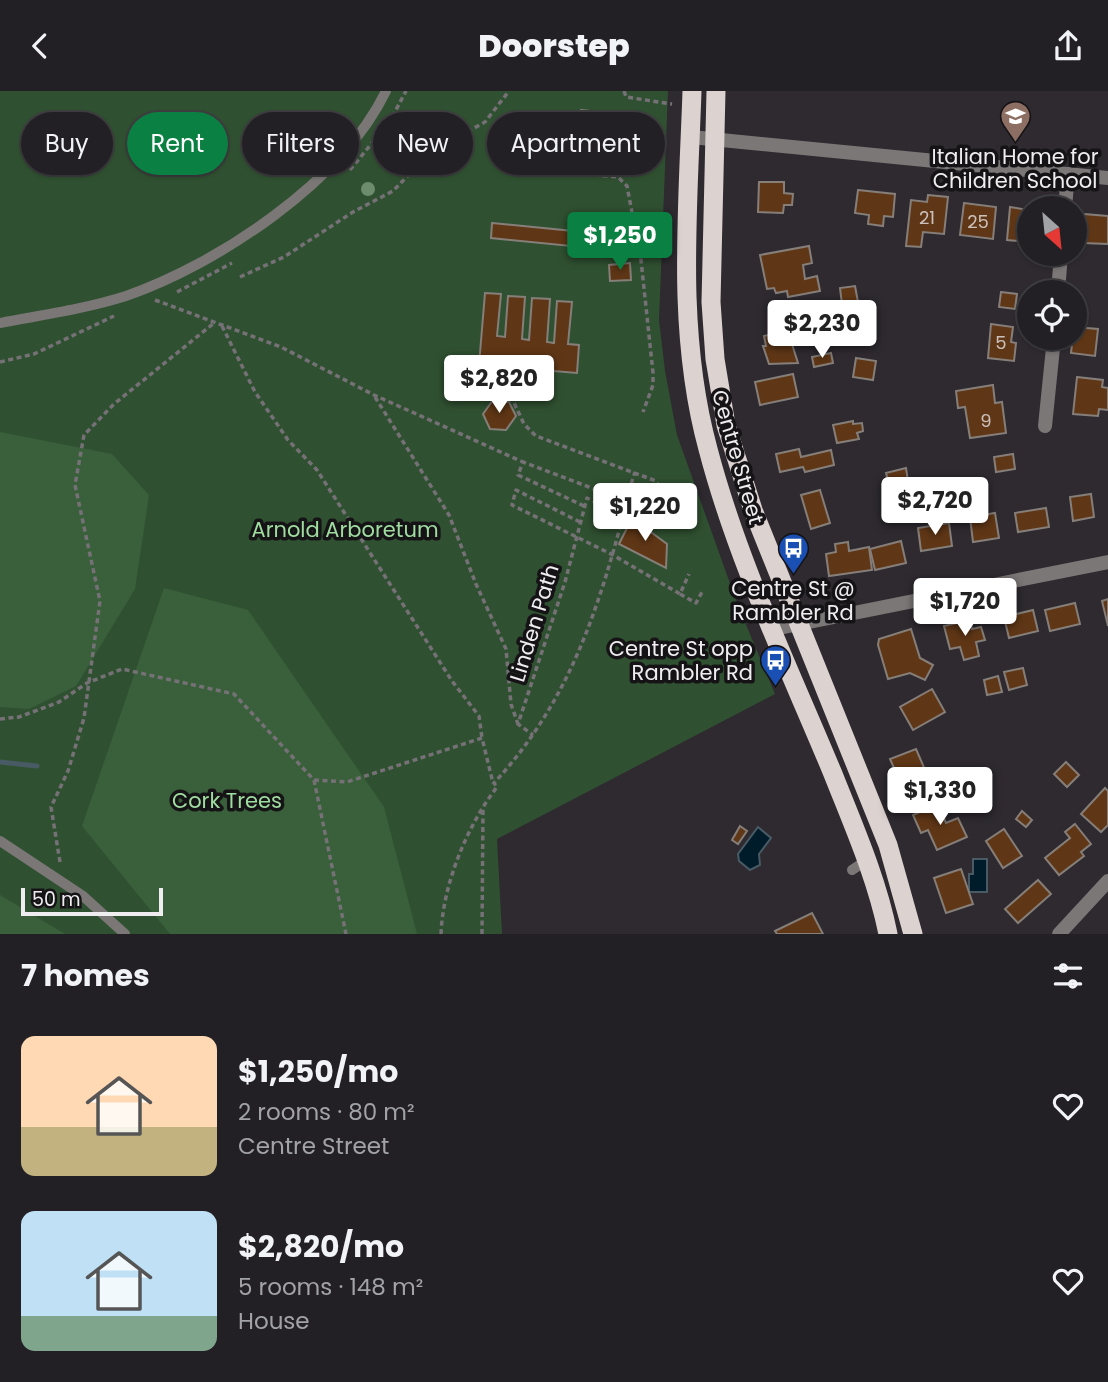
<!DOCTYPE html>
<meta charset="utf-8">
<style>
body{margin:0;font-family:Poppins,sans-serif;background:#2e2d31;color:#f1f3f6;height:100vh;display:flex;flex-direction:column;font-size:26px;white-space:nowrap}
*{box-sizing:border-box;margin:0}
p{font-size:23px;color:#a2a3a6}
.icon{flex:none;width:38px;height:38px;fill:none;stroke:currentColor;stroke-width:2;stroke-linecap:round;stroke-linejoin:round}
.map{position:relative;height:843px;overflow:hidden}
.side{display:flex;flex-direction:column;background:#222024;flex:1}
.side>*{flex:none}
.hud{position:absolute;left:21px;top:21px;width:700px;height:63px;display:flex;gap:14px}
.needle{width:46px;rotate:153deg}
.controls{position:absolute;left:1017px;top:105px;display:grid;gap:14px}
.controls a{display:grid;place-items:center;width:70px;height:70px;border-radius:50%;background:#222024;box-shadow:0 2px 5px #0004,0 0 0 2px #3f3e41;font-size:35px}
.scale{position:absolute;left:21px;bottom:18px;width:142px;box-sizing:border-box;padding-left:7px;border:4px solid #efedf0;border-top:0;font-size:19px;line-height:24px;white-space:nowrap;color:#efedf0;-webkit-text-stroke:5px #151316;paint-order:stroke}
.price{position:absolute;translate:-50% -60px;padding:0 16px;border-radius:7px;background:#fff;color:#222;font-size:23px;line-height:46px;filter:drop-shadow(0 2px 4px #0008)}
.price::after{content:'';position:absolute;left:50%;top:42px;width:21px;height:16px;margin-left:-10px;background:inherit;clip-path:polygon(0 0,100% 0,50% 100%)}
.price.selected{background:#0b8043;color:#fff}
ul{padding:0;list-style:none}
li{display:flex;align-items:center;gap:21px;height:175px;padding:0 21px}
li span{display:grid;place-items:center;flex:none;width:196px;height:140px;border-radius:14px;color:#555}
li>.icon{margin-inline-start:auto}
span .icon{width:84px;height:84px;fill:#fffc;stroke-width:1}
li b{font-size:30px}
h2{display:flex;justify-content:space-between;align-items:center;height:84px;padding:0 21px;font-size:30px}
.pill{padding:0 24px;border-radius:32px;background:#222024;box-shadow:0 2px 5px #0004,0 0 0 2px #3f3e41;font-size:24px;line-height:63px}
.pill.selected{background:#0b8043;color:#fff}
header{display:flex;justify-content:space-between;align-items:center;height:91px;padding:0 21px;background:#222024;font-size:32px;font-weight:800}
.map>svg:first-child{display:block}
.green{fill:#305131}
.forest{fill:#39603a}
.water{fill:#001c2a;stroke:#485b65;stroke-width:2}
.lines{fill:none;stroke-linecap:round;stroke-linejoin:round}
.stream{stroke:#485b65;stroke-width:5}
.building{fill:#603716;stroke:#857e79;stroke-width:2}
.path{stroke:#757176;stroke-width:3.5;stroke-dasharray:5 3.5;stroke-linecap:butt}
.service{stroke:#7b7776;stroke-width:10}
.minor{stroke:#7b7776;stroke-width:14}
.trunk{stroke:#dcd2d0;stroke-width:19}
.tree{fill:#6c8c6d}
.labels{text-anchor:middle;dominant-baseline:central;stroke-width:7;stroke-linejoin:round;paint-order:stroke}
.number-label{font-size:18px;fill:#cbc0ba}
.poi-label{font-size:21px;fill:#efedf0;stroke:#151316}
.street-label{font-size:21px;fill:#efedf0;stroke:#151316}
.park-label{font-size:21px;fill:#9fdc9f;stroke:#151316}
</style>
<header><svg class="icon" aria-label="back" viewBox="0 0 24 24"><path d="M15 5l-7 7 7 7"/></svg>Doorstep<svg class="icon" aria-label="share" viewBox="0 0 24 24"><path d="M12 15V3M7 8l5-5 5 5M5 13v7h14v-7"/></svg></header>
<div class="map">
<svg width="1108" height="843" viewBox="0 0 1108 843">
<rect width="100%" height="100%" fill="#2e2a30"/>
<!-- green -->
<polygon class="green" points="0,0 668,0 659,229 665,280 677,344 737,512 775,603 497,748 502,843 0,843"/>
<!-- forest -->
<g class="forest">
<polygon points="0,341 112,363 149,404 135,498 76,595 29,618 0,616"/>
<polygon points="164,497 248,519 384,716 417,843 170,843 82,735"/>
<polygon points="0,804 65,843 0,843"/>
</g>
<!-- water -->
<g class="water">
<polygon points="758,736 771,747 759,763 760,774 750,779 739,770 738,763"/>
<polygon points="973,768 987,768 987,801 969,801 969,783 973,783"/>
</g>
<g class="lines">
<!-- stream -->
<polyline class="stream" points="0,671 37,675"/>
</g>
<!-- building -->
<g class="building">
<polygon points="581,19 599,21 595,56 561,52 563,38 578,39"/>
<polygon points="759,91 784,91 784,102 793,103 792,114 784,114 783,122 758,121"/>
<polygon points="858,99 895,103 893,126 884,125 883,135 868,133 869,124 855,122"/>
<polygon points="928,104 948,106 944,143 923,141 921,156 906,155 911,109 927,111"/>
<polygon points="964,112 996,116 993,148 960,144"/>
<polygon points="1010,116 1029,119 1029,151 1007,149"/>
<polygon points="1084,123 1108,125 1108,153 1083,152"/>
<polygon points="492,132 583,141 581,156 491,147"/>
<polygon points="809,155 812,172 803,174 805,188 817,185 820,200 788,206 787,200 776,202 774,197 767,198 760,164"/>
<polygon points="630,172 631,189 610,190 609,174"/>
<polygon points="855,195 858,211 842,213 840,197"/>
<polygon points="1001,201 1017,203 1015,218 999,216"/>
<polygon points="485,202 501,203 497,245 505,246 508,205 525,206 522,248 529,249 532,207 550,208 547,251 554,252 557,210 572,211 568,253 579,254 577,282 479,274"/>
<polygon points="991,233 1013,236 1011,251 1016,252 1014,270 988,267"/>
<polygon points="1074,236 1098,238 1095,265 1071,262"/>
<polygon points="800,237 802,248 791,250 798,272 769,273 763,255 766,255 764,245"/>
<polygon points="831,262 833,272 814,276 812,266"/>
<polygon points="856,267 876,270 873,289 853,286"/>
<polygon points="793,283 798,306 760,314 755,291"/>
<polygon points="1077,286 1103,289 1102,296 1108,297 1108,319 1099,318 1098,325 1073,323"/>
<polygon points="993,294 995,312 1002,311 1006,342 970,347 965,316 958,317 956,300"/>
<polygon points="493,309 509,311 516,325 506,339 490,338 483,323"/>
<polygon points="853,330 853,333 862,332 863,340 857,342 859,348 837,352 833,334"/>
<polygon points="799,358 801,366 831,359 834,374 805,381 803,376 780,381 776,363"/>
<polygon points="1013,363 1015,378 996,381 994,366"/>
<polygon points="906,377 908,390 889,394 886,382"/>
<polygon points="820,399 830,432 811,438 801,404"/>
<polygon points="1091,403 1094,426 1073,430 1070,406"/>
<polygon points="1046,417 1049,436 1018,441 1015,422"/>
<polygon points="995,422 999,447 973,451 970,426"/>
<polygon points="632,427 667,453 666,477 619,453"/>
<polygon points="949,432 952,455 921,460 918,437"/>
<polygon points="901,450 906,472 875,479 870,458"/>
<polygon points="848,451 849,460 869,456 872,479 829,485 826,463 836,461 835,453"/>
<polygon points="1108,508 1108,535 1102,510"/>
<polygon points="1075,512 1080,533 1050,540 1045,519"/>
<polygon points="1033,519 1038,540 1009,547 1004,526"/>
<polygon points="970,529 972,538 981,536 985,549 976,551 979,565 964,569 960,556 950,558 944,535"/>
<polygon points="911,538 920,567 933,574 925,589 910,582 888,588 878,554 879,548"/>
<polygon points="1023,577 1027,594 1009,599 1004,581"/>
<polygon points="998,585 1002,601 987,604 984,589"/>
<polygon points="932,598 945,621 913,639 900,616"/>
<polygon points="916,658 932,695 912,703 903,684 898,686 890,668"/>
<polygon points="1066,671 1079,684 1067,696 1054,683"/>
<polygon points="1105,697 1108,700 1108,734 1101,741 1081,723"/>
<polygon points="938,713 946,732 958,727 967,746 937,759 928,739 921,742 913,724"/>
<polygon points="1022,720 1032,729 1026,736 1016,728"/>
<polygon points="1075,733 1091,753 1081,761 1084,765 1059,784 1045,767 1070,747 1065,741"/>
<polygon points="740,735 747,740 738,753 732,749"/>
<polygon points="1004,738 1022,765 1003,777 986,750"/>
<polygon points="961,778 973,813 946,822 934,787"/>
<polygon points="1038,789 1051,803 1018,832 1005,818"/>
<polygon points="812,822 823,843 777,843 775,840"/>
</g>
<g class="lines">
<!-- path -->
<g class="path">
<polyline points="624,0 626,6 672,13"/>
<polyline points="522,66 534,76 548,80 618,86 627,95 641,169 653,282 653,294 643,321"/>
<polyline points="350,79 390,30 406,0"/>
<polyline points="240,186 284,166 353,121 393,100 431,61 485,31 509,0"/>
<polyline points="177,201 232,172"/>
<polyline points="155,209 281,256 374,304 523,371"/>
<polyline points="222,235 255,301 288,349 317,379 452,590 479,625 482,647"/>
<polyline points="0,271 34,263 114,225"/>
<polyline points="507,297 524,333 536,345 656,390 680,429"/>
<polyline points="375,306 449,424 476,493 506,558 511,613 518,633"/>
<polyline points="626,409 635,381"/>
<polyline points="584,415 518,384 523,371 681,431"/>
<polyline points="580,431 516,399 512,414 613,464 680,503 689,483"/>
<polyline points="680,503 696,512 702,501"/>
<polyline points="0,628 19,626 59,611 87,592 122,578 234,603 314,689 346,843"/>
<polyline points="314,689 347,691 482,647 493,692"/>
<polyline points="60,771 51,716 68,680 84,627 100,510 75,394 84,344 114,313 214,232"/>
<path d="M441,843C443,793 467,735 497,696L494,692C566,614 596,527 623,425L587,407L565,491L518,633L533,644"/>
<polyline points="482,843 483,717"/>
</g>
<!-- service -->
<g class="service">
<path d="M0,232C42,224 85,218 126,205C218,173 342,91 386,0"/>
<polyline points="0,750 83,805 125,843"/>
<polyline points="852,779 867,769"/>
</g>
<!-- minor -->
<g class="minor">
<polyline points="691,46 1108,87"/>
<polyline points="1065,117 1068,83"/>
<polyline points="1058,201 1061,163"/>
<polyline points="1045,335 1054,247"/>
<polyline points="774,538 1108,471"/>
<polyline points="1059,843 1108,790"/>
</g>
<!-- trunk -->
<g class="trunk">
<path d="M692,0C688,119 676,241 708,358C737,469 789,577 833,683C854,736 877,788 888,843"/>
<polyline points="716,0 711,211 715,268 726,334 753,419 888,754 913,843"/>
</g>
</g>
<!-- trees -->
<circle class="tree" cx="368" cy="98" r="7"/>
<!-- icons -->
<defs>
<symbol id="school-pin" viewBox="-11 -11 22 30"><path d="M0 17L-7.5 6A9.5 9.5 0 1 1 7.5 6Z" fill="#8d6e63" stroke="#151316"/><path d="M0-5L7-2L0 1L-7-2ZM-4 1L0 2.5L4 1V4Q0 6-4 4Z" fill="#fff"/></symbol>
<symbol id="bus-pin" viewBox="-11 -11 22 30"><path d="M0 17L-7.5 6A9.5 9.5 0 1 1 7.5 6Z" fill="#1a4fb4" stroke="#151316"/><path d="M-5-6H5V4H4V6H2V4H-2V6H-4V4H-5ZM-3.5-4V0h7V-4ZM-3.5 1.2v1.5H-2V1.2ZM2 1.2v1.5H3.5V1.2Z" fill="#fff"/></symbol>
</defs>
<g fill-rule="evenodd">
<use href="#school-pin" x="998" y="8" width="35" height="47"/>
<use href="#bus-pin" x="776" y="440" width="35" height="47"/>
<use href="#bus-pin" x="758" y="552" width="35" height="47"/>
</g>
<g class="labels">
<!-- number labels -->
<g class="number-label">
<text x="927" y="126">21</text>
<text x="978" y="130">25</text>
<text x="1001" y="251">5</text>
<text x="986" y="329">9</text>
</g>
<!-- poi labels -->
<g class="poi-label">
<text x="1015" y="65">Italian Home for<tspan x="1015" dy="24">Children School</tspan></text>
<text x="793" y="497">Centre St @<tspan x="793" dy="24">Rambler Rd</tspan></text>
<text x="753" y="557" text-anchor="end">Centre St opp<tspan x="753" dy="24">Rambler Rd</tspan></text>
</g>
<!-- street labels -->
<g class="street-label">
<text transform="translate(738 366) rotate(74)">Centre Street</text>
<text transform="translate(534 532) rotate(-73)">Linden Path</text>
</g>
<!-- park labels -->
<g class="park-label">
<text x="345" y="438">Arnold Arboretum</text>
<text x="227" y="709">Cork Trees</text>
</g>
</g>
</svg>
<div class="controls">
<a><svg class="needle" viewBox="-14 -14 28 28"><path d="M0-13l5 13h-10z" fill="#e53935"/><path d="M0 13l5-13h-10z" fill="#a2a3a6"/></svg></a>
<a><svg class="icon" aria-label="locate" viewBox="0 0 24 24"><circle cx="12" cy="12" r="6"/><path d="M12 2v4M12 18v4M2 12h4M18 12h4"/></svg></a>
</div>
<div class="scale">50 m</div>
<b class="price selected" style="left:620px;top:181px">$1,250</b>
<b class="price" style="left:822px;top:269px">$2,230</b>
<b class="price" style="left:499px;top:324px">$2,820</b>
<b class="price" style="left:935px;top:446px">$2,720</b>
<b class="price" style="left:645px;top:452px">$1,220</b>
<b class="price" style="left:965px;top:547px">$1,720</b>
<b class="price" style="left:940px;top:736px">$1,330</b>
<div class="hud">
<a class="pill">Buy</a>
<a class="pill selected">Rent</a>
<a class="pill">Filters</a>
<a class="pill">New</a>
<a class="pill">Apartment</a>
</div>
</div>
<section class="side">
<h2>7 homes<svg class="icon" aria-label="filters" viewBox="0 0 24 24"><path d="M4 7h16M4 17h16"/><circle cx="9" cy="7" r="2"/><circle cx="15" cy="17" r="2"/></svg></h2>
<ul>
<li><span style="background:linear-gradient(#ffd9b3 65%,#c2b280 0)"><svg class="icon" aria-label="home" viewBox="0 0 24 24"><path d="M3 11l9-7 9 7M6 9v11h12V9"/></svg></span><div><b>$1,250/mo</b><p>2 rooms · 80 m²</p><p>Centre Street</p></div><svg class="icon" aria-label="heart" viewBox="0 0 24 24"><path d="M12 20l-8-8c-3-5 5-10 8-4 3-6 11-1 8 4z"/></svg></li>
<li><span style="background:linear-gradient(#bfe0f5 75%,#7fa58c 0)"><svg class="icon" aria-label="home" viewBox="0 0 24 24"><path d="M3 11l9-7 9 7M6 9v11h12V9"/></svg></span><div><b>$2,820/mo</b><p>5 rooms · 148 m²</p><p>House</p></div><svg class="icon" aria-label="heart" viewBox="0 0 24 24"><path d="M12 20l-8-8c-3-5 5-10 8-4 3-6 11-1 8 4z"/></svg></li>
</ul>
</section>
